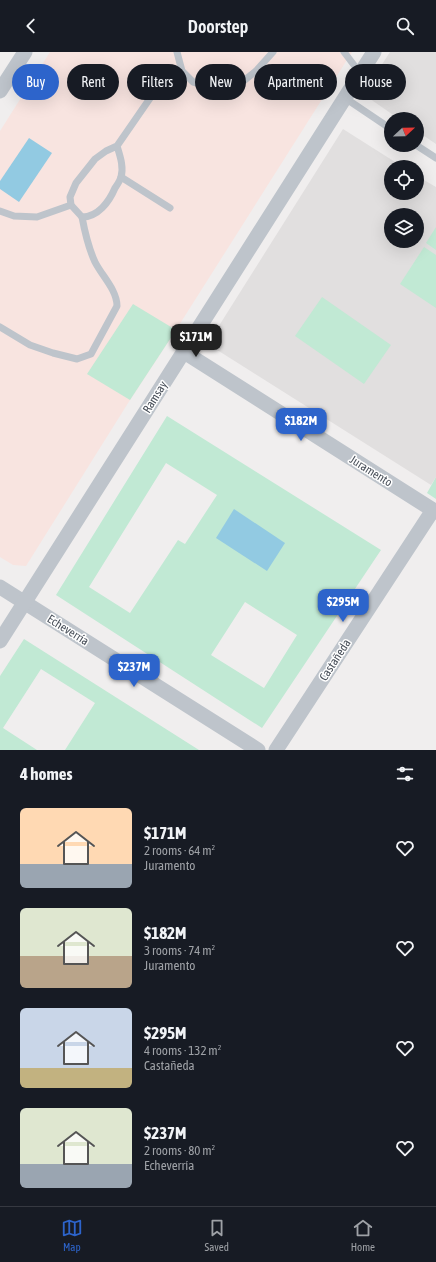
<!DOCTYPE html>
<meta charset="utf-8">
<style>
body{margin:0;font-family:"Asap Condensed",sans-serif;background:#20242c;color:#f1f3f6;height:100vh;display:flex;flex-direction:column;font-size:15px;white-space:nowrap}
*{box-sizing:border-box;margin:0}
p{font-size:13px;color:#9ea1a6}
.icon{flex:none;width:22px;height:22px;fill:none;stroke:currentColor;stroke-width:2;stroke-linecap:round;stroke-linejoin:round}
.map{position:relative;height:698px;overflow:hidden}
.details{display:flex;flex-direction:column;background:#171b24;flex:1}
.details>*{flex:none}
.guide{position:absolute;left:12px;top:12px;width:412px;height:36px;display:flex;gap:8px}
.needle{width:26px;rotate:68deg}
.fabs{position:absolute;left:384px;top:60px;display:grid;gap:8px}
.fabs a{display:grid;place-items:center;width:40px;height:40px;border-radius:50%;background:#171b24;box-shadow:0 4px 16px #0002;font-size:20px}
.price{position:absolute;translate:-50% -34px;padding:0 9px;border-radius:8px;background:#2d64cb;color:#fff;font-size:13px;line-height:26px;filter:drop-shadow(0 1px 2px #0008)}
.price::after{content:'';position:absolute;left:50%;top:24px;width:12px;height:9px;margin-left:-6px;background:inherit;clip-path:polygon(0 0,100% 0,50% 100%)}
.price.active{background:#222;color:#fff}
ul{padding:0;list-style:none}
li{display:flex;align-items:center;gap:12px;height:100px;padding:0 20px}
li span{display:grid;place-items:center;flex:none;width:112px;height:80px;border-radius:6px;color:#555}
li>.icon{margin-inline-start:auto}
span .icon{width:48px;height:48px;fill:#fffc;stroke-width:1}
li b{font-size:17px}
h2{display:flex;justify-content:space-between;align-items:center;height:48px;padding:0 20px;font-size:17px}
.chip{padding:0 14px;border-radius:18px;background:#171b24;box-shadow:0 4px 16px #0002;font-size:14px;line-height:36px}
.chip.active{background:#2d64cb;color:#fff}
header{display:flex;justify-content:space-between;align-items:center;height:52px;padding:0 20px;background:#171b24;font-size:18px;font-weight:600}
.menu{display:flex;justify-content:space-around;align-items:center;height:56px;border-top:1px solid #363941;background:#171b24;font-size:11px;color:#9ea1a6}
.menu a{display:grid;justify-items:center;gap:2px}
.menu .active{color:#2d64cb}
.map>svg:first-child{display:block}
.education{fill:#e1dfdf;fill-rule:evenodd}
.medical{fill:#f8e4e0}
.green{fill:#c1e9d4;fill-rule:evenodd}
.water{fill:#92cae2}
.lines{fill:none;stroke-linecap:round;stroke-linejoin:round}
.lane{stroke:#bec4cb;stroke-width:7}
.street{stroke:#bec4cb;stroke-width:15}
.labels{text-anchor:middle;dominant-baseline:central;stroke-width:3;stroke-linejoin:round;paint-order:stroke}
.street-label{font-size:12px;fill:#484f59;stroke:#fff}
</style>
<header><svg class="icon" aria-label="back" viewBox="0 0 24 24"><path d="M15 5l-7 7 7 7"/></svg>Doorstep<svg class="icon" aria-label="search" viewBox="0 0 24 24"><circle cx="10" cy="10" r="6"/><path d="M15 15l6 6"/></svg></header>
<div class="map">
<svg width="436" height="698" viewBox="0 0 436 698">
<rect width="100%" height="100%" fill="#f0eeee"/>
<!-- education -->
<g class="education">
<polygon points="390,0 436,0 436,92 417,79 417,67 399,67 363,42"/>
<path d="M343,77L403,115H391V141H417V124L436,135V425L431,433L214,296L210,288ZM391,163H417V189H391Z"/>
</g>
<!-- medical -->
<polygon class="medical" points="50,0 352,0 176,278 130,348 26,514 13,513 0,505 0,79"/>
<!-- green -->
<g class="green">
<polygon points="436,175 436,198 426,191"/>
<polygon points="424,195 436,203 436,256 400,232"/>
<polygon points="322,245 391,293 364,332 295,284"/>
<polygon points="133,252 176,278 130,348 87,322"/>
<path d="M167,364L381,498L262,676L56,543ZM166,411L217,443L185,492L178,488L130,561L89,535ZM245,550L297,583L264,636L211,603Z"/>
<polygon points="436,425 436,447 427,441"/>
<polygon points="24,587 199,698 65,698 95,651 41,617 3,676 37,698 0,698 0,624"/>
</g>
<!-- water -->
<g class="water">
<polygon points="29,86 52,101 19,150 0,137 0,129"/>
<polygon points="234,457 285,491 267,519 216,486"/>
</g>
<g class="lines">
<!-- lane -->
<g class="lane">
<polyline points="177,0 182,19 193,30 220,37 241,31 256,19 273,0"/>
<polyline points="344,0 360,21"/>
<polyline points="345,46 391,77"/>
<polyline points="416,93 436,106"/>
<path d="M117,94C120,104 124,115 121,125C120,129 117,133 115,136C109,150 98,165 82,165L71,153L70,145L76,131L95,107L106,99L117,94L155,39L182,19"/>
<polyline points="121,125 170,156"/>
<polyline points="0,159 14,164 37,165 71,153"/>
<path d="M0,275L30,293L53,301L77,307L91,302L117,254C117,238 102,224 95,210C88,195 85,181 82,165"/>
</g>
<!-- street -->
<g class="street">
<polyline points="0,39 25,0"/>
<polyline points="184,300 436,460"/>
<polyline points="0,535 258,698"/>
<polyline points="0,589 374,0"/>
<polyline points="276,698 433,458"/>
</g>
</g>
<g class="labels">
<!-- street labels -->
<g class="street-label">
<text transform="translate(155 345) rotate(-58)">Ramsay</text>
<text transform="translate(371 419) rotate(32)">Juramento</text>
<text transform="translate(68 578) rotate(32)">Echeverría</text>
<text transform="translate(335 608) rotate(-57)">Castañeda</text>
</g>
</g>
</svg>
<div class="fabs">
<a><svg class="needle" viewBox="-14 -14 28 28"><path d="M0-13l5 13h-10z" fill="#e53935"/><path d="M0 13l5-13h-10z" fill="#9ea1a6"/></svg></a>
<a><svg class="icon" aria-label="locate" viewBox="0 0 24 24"><circle cx="12" cy="12" r="6"/><path d="M12 2v4M12 18v4M2 12h4M18 12h4"/></svg></a>
<a><svg class="icon" aria-label="layers" viewBox="0 0 24 24"><path d="M12 4l9 5-9 5-9-5zM3 14l9 5 9-5"/></svg></a>
</div>
<b class="price active" style="left:196px;top:306px">$171M</b>
<b class="price" style="left:301px;top:390px">$182M</b>
<b class="price" style="left:343px;top:571px">$295M</b>
<b class="price" style="left:134px;top:636px">$237M</b>
<div class="guide">
<a class="chip active">Buy</a>
<a class="chip">Rent</a>
<a class="chip">Filters</a>
<a class="chip">New</a>
<a class="chip">Apartment</a>
<a class="chip">House</a>
</div>
</div>
<section class="details">
<h2>4 homes<svg class="icon" aria-label="filters" viewBox="0 0 24 24"><path d="M4 7h16M4 17h16"/><circle cx="9" cy="7" r="2"/><circle cx="15" cy="17" r="2"/></svg></h2>
<ul>
<li><span style="background:linear-gradient(#ffd9b3 70%,#9aa5b1 0)"><svg class="icon" aria-label="home" viewBox="0 0 24 24"><path d="M3 11l9-7 9 7M6 9v11h12V9"/></svg></span><div><b>$171M</b><p>2 rooms · 64 m²</p><p>Juramento</p></div><svg class="icon" aria-label="heart" viewBox="0 0 24 24"><path d="M12 20l-8-8c-3-5 5-10 8-4 3-6 11-1 8 4z"/></svg></li>
<li><span style="background:linear-gradient(#dfe7d0 60%,#b9a48a 0)"><svg class="icon" aria-label="home" viewBox="0 0 24 24"><path d="M3 11l9-7 9 7M6 9v11h12V9"/></svg></span><div><b>$182M</b><p>3 rooms · 74 m²</p><p>Juramento</p></div><svg class="icon" aria-label="heart" viewBox="0 0 24 24"><path d="M12 20l-8-8c-3-5 5-10 8-4 3-6 11-1 8 4z"/></svg></li>
<li><span style="background:linear-gradient(#c9d6e8 75%,#c2b280 0)"><svg class="icon" aria-label="home" viewBox="0 0 24 24"><path d="M3 11l9-7 9 7M6 9v11h12V9"/></svg></span><div><b>$295M</b><p>4 rooms · 132 m²</p><p>Castañeda</p></div><svg class="icon" aria-label="heart" viewBox="0 0 24 24"><path d="M12 20l-8-8c-3-5 5-10 8-4 3-6 11-1 8 4z"/></svg></li>
<li><span style="background:linear-gradient(#dfe7d0 70%,#9aa5b1 0)"><svg class="icon" aria-label="home" viewBox="0 0 24 24"><path d="M3 11l9-7 9 7M6 9v11h12V9"/></svg></span><div><b>$237M</b><p>2 rooms · 80 m²</p><p>Echeverría</p></div><svg class="icon" aria-label="heart" viewBox="0 0 24 24"><path d="M12 20l-8-8c-3-5 5-10 8-4 3-6 11-1 8 4z"/></svg></li>
</ul>
</section>
<nav class="menu">
<a class="active"><svg class="icon" aria-label="map" viewBox="0 0 24 24"><path d="M3 6l6-2 6 2 6-2v14l-6 2-6-2-6 2zM9 4v14M15 6v14"/></svg>Map</a>
<a><svg class="icon" aria-label="saved" viewBox="0 0 24 24"><path d="M7 4h10v16l-5-4-5 4z"/></svg>Saved</a>
<a><svg class="icon" aria-label="home" viewBox="0 0 24 24"><path d="M3 11l9-7 9 7M6 9v11h12V9"/></svg>Home</a>
</nav>
